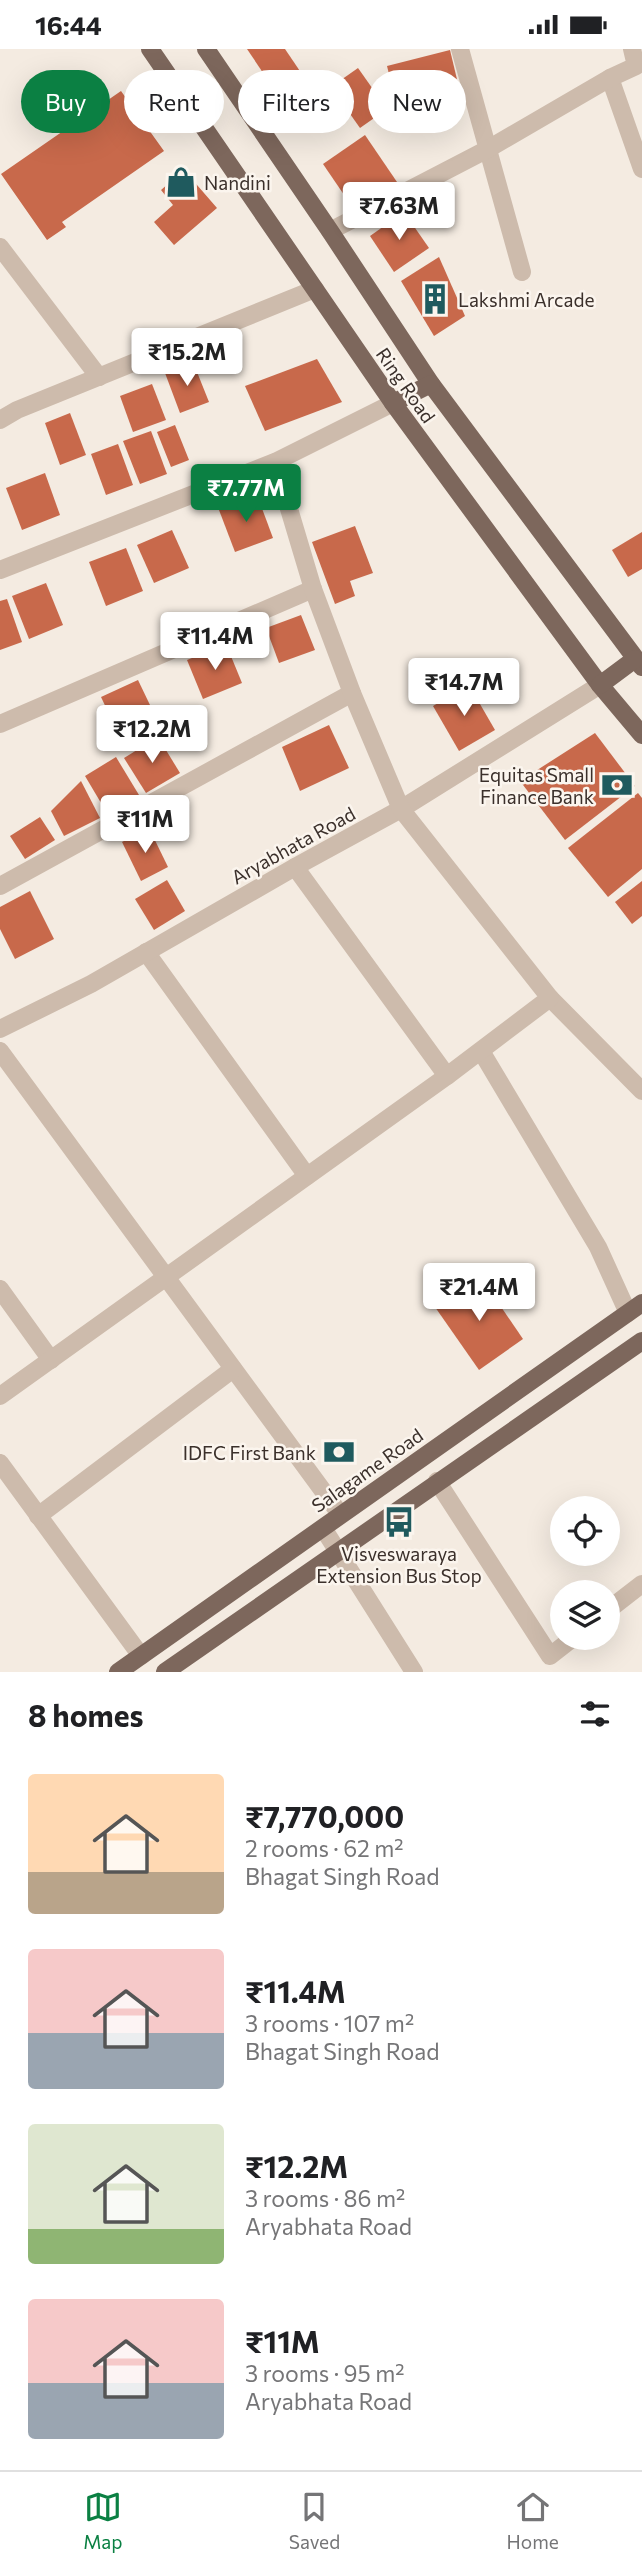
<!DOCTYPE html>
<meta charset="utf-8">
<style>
body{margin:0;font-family:Commissioner,sans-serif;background:#f2f2f2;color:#202124;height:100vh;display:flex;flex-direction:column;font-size:26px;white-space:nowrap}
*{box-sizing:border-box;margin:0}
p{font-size:23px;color:#757577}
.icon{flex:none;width:38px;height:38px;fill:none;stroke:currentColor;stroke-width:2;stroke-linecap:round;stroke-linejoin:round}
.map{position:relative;height:1623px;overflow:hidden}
.sheet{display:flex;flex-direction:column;background:#fff;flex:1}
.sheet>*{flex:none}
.hud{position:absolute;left:21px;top:21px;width:600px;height:63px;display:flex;gap:14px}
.buttons{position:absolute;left:550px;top:1447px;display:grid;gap:14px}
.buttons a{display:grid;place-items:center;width:70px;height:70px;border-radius:50%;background:#fff;box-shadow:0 7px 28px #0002;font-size:35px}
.price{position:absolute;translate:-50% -60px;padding:0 16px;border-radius:7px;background:#fff;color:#222;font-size:23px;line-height:46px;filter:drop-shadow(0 2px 4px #0008)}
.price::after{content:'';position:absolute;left:50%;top:42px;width:21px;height:16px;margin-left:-10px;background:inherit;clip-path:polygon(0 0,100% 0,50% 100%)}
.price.selected{background:#0b8043;color:#fff}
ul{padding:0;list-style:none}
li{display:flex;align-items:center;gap:21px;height:175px;padding:0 28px}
li span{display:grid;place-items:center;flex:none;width:196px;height:140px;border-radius:7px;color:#555}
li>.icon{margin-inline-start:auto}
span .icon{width:84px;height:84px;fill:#fffc;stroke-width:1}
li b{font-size:30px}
h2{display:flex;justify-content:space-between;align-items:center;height:84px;padding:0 28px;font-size:30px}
.chip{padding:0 24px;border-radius:32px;background:#fff;box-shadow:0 7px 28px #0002;font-size:24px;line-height:63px}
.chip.selected{background:#0b8043;color:#fff}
.status{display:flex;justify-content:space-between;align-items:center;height:49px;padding:0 35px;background:#fff;direction:ltr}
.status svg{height:19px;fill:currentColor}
.menu{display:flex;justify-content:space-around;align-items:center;height:98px;border-top:2px solid #e0e0e0;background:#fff;font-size:19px;color:#757577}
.menu a{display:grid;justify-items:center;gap:4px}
.menu .selected{color:#0b8043}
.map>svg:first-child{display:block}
.building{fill:#c8694b}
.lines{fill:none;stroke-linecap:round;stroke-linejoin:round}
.minor{stroke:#cdbbac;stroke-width:18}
.primary{stroke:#7d675c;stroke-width:18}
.labels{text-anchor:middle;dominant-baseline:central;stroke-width:5;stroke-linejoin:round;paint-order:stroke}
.poi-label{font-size:19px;fill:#3b302b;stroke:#fbf5ee;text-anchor:start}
.street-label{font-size:19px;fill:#3b302b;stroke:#fbf5ee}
</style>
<div class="status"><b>16:44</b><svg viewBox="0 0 49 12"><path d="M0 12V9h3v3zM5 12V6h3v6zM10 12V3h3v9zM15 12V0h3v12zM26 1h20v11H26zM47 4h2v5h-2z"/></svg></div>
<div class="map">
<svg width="642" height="1623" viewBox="0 0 642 1623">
<rect width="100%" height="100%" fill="#f4ebe1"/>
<!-- building -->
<g class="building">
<polygon points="247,0 285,0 308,34 282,52"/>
<polygon points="450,1 460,43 397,58 387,17"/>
<polygon points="358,19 387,60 360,79 331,38"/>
<polygon points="121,42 164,102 62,173 66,178 47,191 1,125"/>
<polygon points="365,86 397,133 355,162 323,115"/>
<polygon points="184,121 217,159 174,196 154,173 173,156 161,141"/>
<polygon points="404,163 429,199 394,223 370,187"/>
<polygon points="439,208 465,267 434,287 401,232"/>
<polygon points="317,310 342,353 265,382 245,337"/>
<polygon points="193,313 209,353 180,364 165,324"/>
<polygon points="152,335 166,371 133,383 120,347"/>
<polygon points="70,364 86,406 60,416 45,374"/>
<polygon points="175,376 189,411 171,418 157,383"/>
<polygon points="151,382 167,425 140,435 123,392"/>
<polygon points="118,395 133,436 106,446 91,405"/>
<polygon points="45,424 60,466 22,481 6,439"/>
<polygon points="257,446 273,489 235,503 219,461"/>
<polygon points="355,477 373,524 350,532 355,547 335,555 312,493"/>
<polygon points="172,481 189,519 154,534 137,496"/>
<polygon points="642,483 642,520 628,528 612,501"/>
<polygon points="126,499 143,542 106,557 89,513"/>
<polygon points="46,534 63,576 29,590 12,547"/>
<polygon points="7,550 22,593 0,601 0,552"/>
<polygon points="301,566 315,601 279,614 266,579"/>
<polygon points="226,595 242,634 203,650 187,611"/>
<polygon points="138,631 161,679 124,697 101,648"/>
<polygon points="469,636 495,681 459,702 433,657"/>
<polygon points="329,676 349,719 300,742 282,698"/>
<polygon points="595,684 635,737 565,791 520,732"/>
<polygon points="158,688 180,724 146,744 124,709"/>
<polygon points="116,708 139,746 107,764 85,727"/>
<polygon points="81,732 100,769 64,787 51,762"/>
<polygon points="638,744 642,749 642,820 608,848 568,799"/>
<polygon points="40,768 55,791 25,810 10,787"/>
<polygon points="149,779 168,818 141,832 122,793"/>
<polygon points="167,831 185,862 154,881 135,850"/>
<polygon points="642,832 642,867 632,875 615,853"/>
<polygon points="30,842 54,890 15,910 0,880 0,858"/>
<polygon points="480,1227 523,1290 479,1321 435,1258"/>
</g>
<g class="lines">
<!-- minor -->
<g class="minor">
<polyline points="460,0 522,223"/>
<polyline points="610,29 642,120"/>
<polyline points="330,182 488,100 610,29 636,17 632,0"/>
<polyline points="0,198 99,328"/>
<polyline points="0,371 17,361 315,240"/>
<polyline points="0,521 275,413 393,354"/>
<polyline points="0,675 313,540"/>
<polyline points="295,818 447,1027"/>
<polyline points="0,837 352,644"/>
<polyline points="146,903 307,1127"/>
<polyline points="550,949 642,1042"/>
<polyline points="0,980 91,935 295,818 401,760 600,636"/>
<polyline points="0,1002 340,1465"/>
<polyline points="481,1002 598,1198 628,1264"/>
<polyline points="0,1240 51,1311"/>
<polyline points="0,1347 447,1027 550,949 401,760 352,644 313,540 275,413"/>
<polyline points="0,1414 141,1607"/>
<polyline points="437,1432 550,1607 573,1589"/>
<polyline points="38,1467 233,1320"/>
<polyline points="323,1479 414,1623"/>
<polyline points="607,1562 642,1535"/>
</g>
<!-- primary -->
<g class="primary">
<polyline points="150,0 393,354 600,636 642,686"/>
<polyline points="206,0 330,182 431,335 642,618"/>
<polyline points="393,354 431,335"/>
<polyline points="600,636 635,610"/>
<polyline points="118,1623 642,1254"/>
<polyline points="165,1623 642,1292"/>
</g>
</g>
<!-- icons -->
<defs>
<symbol id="shop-bare" viewBox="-9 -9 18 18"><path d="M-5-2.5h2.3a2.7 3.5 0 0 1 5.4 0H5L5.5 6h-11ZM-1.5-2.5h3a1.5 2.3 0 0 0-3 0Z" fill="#1f5a5e" stroke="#fbf5ee" stroke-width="2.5" paint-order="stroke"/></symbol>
<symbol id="building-bare" viewBox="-9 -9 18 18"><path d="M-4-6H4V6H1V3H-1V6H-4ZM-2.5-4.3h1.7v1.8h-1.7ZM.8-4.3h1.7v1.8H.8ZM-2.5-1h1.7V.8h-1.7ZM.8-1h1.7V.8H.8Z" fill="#1f5a5e" stroke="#fbf5ee" stroke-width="2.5" paint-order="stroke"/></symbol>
<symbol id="bank-bare" viewBox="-9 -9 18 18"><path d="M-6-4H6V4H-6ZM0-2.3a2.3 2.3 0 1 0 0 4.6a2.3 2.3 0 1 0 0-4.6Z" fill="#1f5a5e" stroke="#fbf5ee" stroke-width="2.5" paint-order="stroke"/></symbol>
<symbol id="bus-bare" viewBox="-9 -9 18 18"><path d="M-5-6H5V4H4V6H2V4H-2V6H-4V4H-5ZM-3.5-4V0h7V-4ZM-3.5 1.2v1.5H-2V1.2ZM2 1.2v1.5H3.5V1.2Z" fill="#1f5a5e" stroke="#fbf5ee" stroke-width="2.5" paint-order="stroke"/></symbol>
</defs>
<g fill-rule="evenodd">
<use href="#shop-bare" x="159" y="111" width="44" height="44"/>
<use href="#building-bare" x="413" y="228" width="44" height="44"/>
<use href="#bank-bare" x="595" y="714" width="44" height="44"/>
<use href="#bank-bare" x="317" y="1381" width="44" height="44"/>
<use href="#bus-bare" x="377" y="1451" width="44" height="44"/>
</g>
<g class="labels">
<!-- poi labels -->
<g class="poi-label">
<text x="204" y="133">Nandini</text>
<text x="458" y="250">Lakshmi Arcade</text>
<text x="594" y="725" text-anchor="end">Equitas Small<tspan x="594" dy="22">Finance Bank</tspan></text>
<text x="316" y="1403" text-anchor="end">IDFC First Bank</text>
<text x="399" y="1504" text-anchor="middle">Visveswaraya<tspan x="399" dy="22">Extension Bus Stop</tspan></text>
</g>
<!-- street labels -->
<g class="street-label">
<text transform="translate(406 336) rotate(55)">Ring Road</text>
<text transform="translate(293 796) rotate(-29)">Aryabhata Road</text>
<text transform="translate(367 1421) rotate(-35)">Salagame Road</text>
</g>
</g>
</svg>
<div class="buttons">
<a><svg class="icon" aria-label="locate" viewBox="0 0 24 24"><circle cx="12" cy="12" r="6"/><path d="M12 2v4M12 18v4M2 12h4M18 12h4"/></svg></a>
<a><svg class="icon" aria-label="layers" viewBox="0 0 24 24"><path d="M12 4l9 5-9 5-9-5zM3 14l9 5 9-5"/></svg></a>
</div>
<b class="price" style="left:399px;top:193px">₹7.63M</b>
<b class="price" style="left:187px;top:339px">₹15.2M</b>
<b class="price selected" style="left:246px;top:475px">₹7.77M</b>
<b class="price" style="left:215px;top:623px">₹11.4M</b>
<b class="price" style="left:464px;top:669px">₹14.7M</b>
<b class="price" style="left:152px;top:716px">₹12.2M</b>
<b class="price" style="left:145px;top:806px">₹11M</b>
<b class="price" style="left:479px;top:1274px">₹21.4M</b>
<div class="hud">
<a class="chip selected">Buy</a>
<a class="chip">Rent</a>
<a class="chip">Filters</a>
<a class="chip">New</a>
</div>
</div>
<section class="sheet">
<h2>8 homes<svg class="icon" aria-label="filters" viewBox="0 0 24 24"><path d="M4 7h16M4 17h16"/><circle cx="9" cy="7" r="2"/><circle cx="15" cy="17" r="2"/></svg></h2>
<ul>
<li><span style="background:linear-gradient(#ffd9b3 70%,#b9a48a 0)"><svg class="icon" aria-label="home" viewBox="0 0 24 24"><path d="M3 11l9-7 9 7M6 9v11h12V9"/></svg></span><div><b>₹7,770,000</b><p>2 rooms · 62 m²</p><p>Bhagat Singh Road</p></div></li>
<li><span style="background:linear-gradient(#f6c9c9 60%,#9aa5b1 0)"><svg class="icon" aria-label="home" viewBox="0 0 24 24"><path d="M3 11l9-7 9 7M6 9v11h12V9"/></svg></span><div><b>₹11.4M</b><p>3 rooms · 107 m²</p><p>Bhagat Singh Road</p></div></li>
<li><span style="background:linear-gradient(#dfe7d0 75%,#8fb573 0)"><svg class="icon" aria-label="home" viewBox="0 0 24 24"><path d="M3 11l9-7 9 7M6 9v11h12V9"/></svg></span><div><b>₹12.2M</b><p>3 rooms · 86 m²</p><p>Aryabhata Road</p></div></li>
<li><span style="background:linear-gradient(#f6c9c9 60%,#9aa5b1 0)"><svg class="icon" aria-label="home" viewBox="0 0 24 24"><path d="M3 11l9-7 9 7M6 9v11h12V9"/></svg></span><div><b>₹11M</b><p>3 rooms · 95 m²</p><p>Aryabhata Road</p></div></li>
</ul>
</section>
<nav class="menu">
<a class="selected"><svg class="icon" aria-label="map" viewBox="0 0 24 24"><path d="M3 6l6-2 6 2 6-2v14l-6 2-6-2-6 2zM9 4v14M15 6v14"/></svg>Map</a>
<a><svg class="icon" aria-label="saved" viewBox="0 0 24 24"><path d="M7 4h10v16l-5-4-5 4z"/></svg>Saved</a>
<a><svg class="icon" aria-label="home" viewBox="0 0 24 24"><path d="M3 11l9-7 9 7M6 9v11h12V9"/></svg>Home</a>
</nav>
